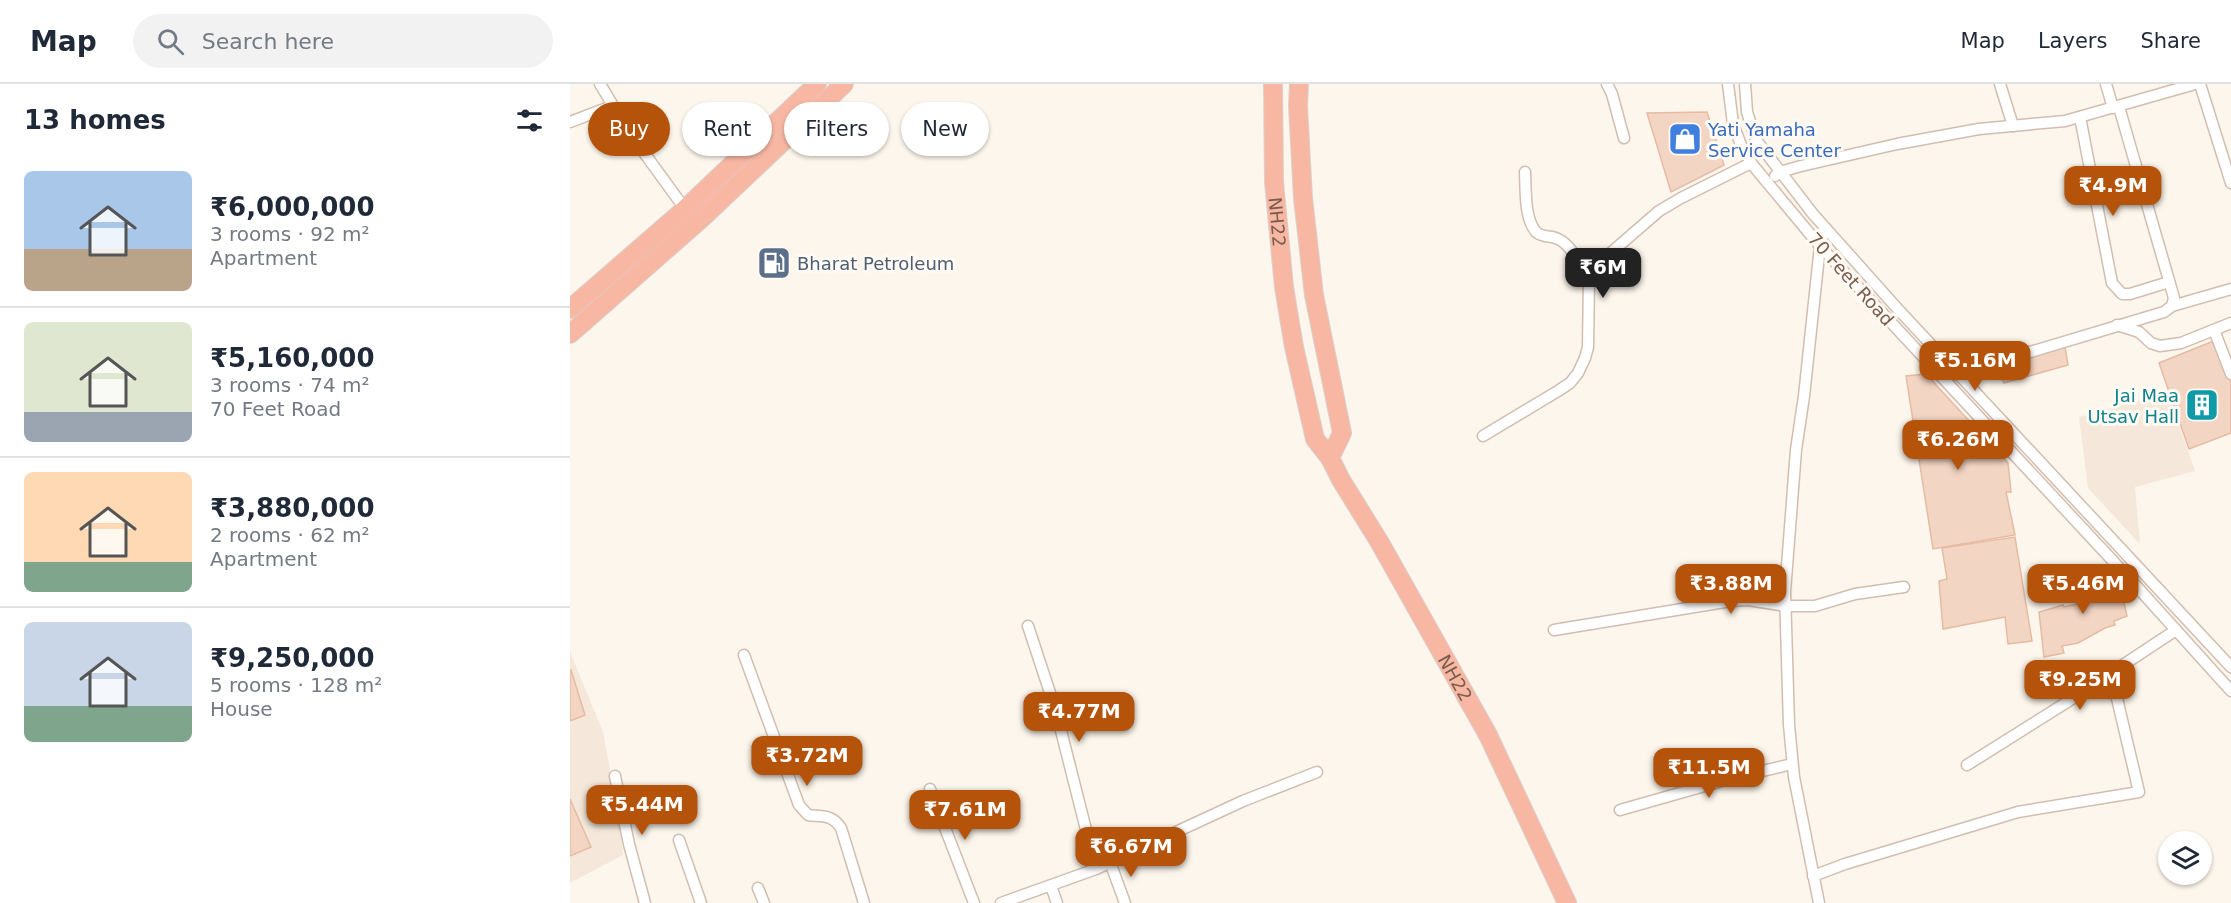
<!DOCTYPE html>
<meta charset="utf-8">
<style>
body{margin:0;font-family:"DejaVu Sans",sans-serif;background:#f2f2f3;color:#1f2937;height:100vh;display:flex;flex-direction:column;font-size:22px;white-space:nowrap}
*{box-sizing:border-box;margin:0}
p{font-size:20px;color:#747a83}
.icon{flex:none;width:33px;height:33px;fill:none;stroke:currentColor;stroke-width:2;stroke-linecap:round;stroke-linejoin:round}
.map{position:relative;flex:1;overflow:hidden}
.details{display:flex;flex-direction:column;background:#fff;width:570px}
.details>*{flex:none}
.guide{position:absolute;left:18px;top:18px;width:570px;height:54px;display:flex;gap:12px}
.fabs{position:absolute;left:1588px;top:747px;display:grid;gap:12px}
.fabs a{display:grid;place-items:center;width:54px;height:54px;border-radius:50%;background:#fff;box-shadow:0 2px 4px #0004;font-size:30px}
.price{position:absolute;translate:-50% -51px;padding:0 14px;border-radius:12px;background:#b45309;color:#fff;font-size:20px;line-height:39px;filter:drop-shadow(0 2px 3px #0008)}
.price::after{content:'';position:absolute;left:50%;top:36px;width:18px;height:14px;margin-left:-9px;background:inherit;clip-path:polygon(0 0,100% 0,50% 100%)}
.price.current{background:#222;color:#fff}
ul{padding:0;list-style:none}
li{display:flex;align-items:center;gap:18px;height:150px;padding:0 24px}
li+li{border-top:2px solid #e0e1e3}
li span{display:grid;place-items:center;flex:none;width:168px;height:120px;border-radius:9px;color:#555}
li>.icon{margin-inline-start:auto}
span .icon{width:72px;height:72px;fill:#fffc;stroke-width:1}
li b{font-size:26px}
h2{display:flex;justify-content:space-between;align-items:center;height:72px;padding:0 24px;font-size:26px}
.pill{padding:0 21px;border-radius:27px;background:#fff;box-shadow:0 2px 4px #0004;font-size:21px;line-height:54px}
.pill.current{background:#b45309;color:#fff}
header{display:flex;align-items:center;gap:36px;box-sizing:border-box;height:84px;padding:0 30px;background:#fff;border-bottom:2px solid #e0e1e3}
header strong{font-size:28px}
nav{display:flex;gap:33px;margin-inline-start:auto;font-size:21px}
.search{width:420px;height:54px;background:#f2f2f3;display:flex;align-items:center;gap:15px;box-sizing:border-box;padding:0 21px;border-radius:33px;color:#747a83;font-size:22px}
main{display:flex;flex:1;min-height:0}
.map>svg:first-child{display:block}
.residential{fill:#f5e8da}
.building{fill:#f3d5c3;stroke:#e6bba3;stroke-width:1.5}
.lines{fill:none;stroke-linecap:round;stroke-linejoin:round}
.street-casing{stroke:#d1beb0;stroke-width:13}
.highway-casing{stroke:#dad1cd;stroke-width:20}
.street{stroke:#fff;stroke-width:10}
.highway{stroke:#f7b7a3;stroke-width:18}
.labels{text-anchor:middle;dominant-baseline:central;stroke-width:6;stroke-linejoin:round;paint-order:stroke}
.shop-label{font-size:18px;fill:#366cbe;stroke:#fffaf3;text-anchor:start}
.street-label{font-size:18px;fill:#7a5c4d;stroke:#fffaf3}
.service-label{font-size:18px;fill:#4e5e75;stroke:#fffaf3;text-anchor:start}
.culture-label{font-size:18px;fill:#0d838f;stroke:#fffaf3;text-anchor:end}
</style>
<header>
<strong>Map</strong>
<div class="search"><svg class="icon" aria-label="search" viewBox="0 0 24 24"><circle cx="10" cy="10" r="6"/><path d="M15 15l6 6"/></svg>Search here</div>
<nav><a>Map</a><a>Layers</a><a>Share</a></nav>
</header>
<main>
<section class="details">
<h2>13 homes<svg class="icon" aria-label="filters" viewBox="0 0 24 24"><path d="M4 7h16M4 17h16"/><circle cx="9" cy="7" r="2"/><circle cx="15" cy="17" r="2"/></svg></h2>
<ul>
<li><span style="background:linear-gradient(#a9c7e8 65%,#b9a48a 0)"><svg class="icon" aria-label="home" viewBox="0 0 24 24"><path d="M3 11l9-7 9 7M6 9v11h12V9"/></svg></span><div><b>₹6,000,000</b><p>3 rooms · 92 m²</p><p>Apartment</p></div></li>
<li><span style="background:linear-gradient(#dfe7d0 75%,#9aa5b1 0)"><svg class="icon" aria-label="home" viewBox="0 0 24 24"><path d="M3 11l9-7 9 7M6 9v11h12V9"/></svg></span><div><b>₹5,160,000</b><p>3 rooms · 74 m²</p><p>70 Feet Road</p></div></li>
<li><span style="background:linear-gradient(#ffd9b3 75%,#7fa58c 0)"><svg class="icon" aria-label="home" viewBox="0 0 24 24"><path d="M3 11l9-7 9 7M6 9v11h12V9"/></svg></span><div><b>₹3,880,000</b><p>2 rooms · 62 m²</p><p>Apartment</p></div></li>
<li><span style="background:linear-gradient(#c9d6e8 70%,#7fa58c 0)"><svg class="icon" aria-label="home" viewBox="0 0 24 24"><path d="M3 11l9-7 9 7M6 9v11h12V9"/></svg></span><div><b>₹9,250,000</b><p>5 rooms · 128 m²</p><p>House</p></div></li>
</ul>
</section>
<div class="map">
<svg width="1661" height="819" viewBox="0 0 1661 819">
<rect width="100%" height="100%" fill="#fdf6ec"/>
<!-- residential -->
<g class="residential">
<polygon points="1598,309 1625,387 1565,403 1570,460 1518,404 1509,333"/>
<polygon points="0,568 33,648 49,734 53,771 0,799"/>
</g>
<!-- building -->
<g class="building">
<polygon points="1137,28 1154,81 1101,108 1077,29"/>
<polygon points="1646,256 1661,292 1661,349 1619,365 1589,279"/>
<polygon points="1495,263 1498,281 1434,299 1426,282"/>
<polygon points="1356,290 1438,379 1441,408 1436,408 1445,451 1363,465 1336,292"/>
<polygon points="1445,453 1462,557 1438,560 1435,533 1373,545 1369,497 1377,495 1372,464"/>
<polygon points="1547,488 1557,532 1544,537 1545,541 1535,544 1508,559 1492,562 1494,569 1474,573 1469,528 1493,521 1494,523 1516,518 1510,494 1537,492 1537,489"/>
<polygon points="1,586 15,631 0,637 0,586"/>
<polygon points="0,715 21,763 0,772"/>
</g>
<g class="lines">
<defs>
<g id="street">
<polyline points="30,0 59,48 115,125"/>
<polyline points="1037,0 1042,10 1054,54"/>
<polyline points="1158,0 1163,40 1171,61 1181,79 1250,162 1569,505 1661,607"/>
<polyline points="1175,0 1177,28 1186,56 1243,130 1326,223 1661,583"/>
<polyline points="1430,0 1443,42"/>
<polyline points="1536,0 1543,24"/>
<polyline points="1630,0 1661,99"/>
<polyline points="1510,33 1542,199 1552,210 1560,210 1599,198"/>
<polyline points="0,38 42,22"/>
<path d="M955,88C956,105 954,134 966,148C972,154 981,151 988,155C1002,161 1012,184 1019,196"/>
<polyline points="1205,92 1210,88 1231,82 1327,60 1409,45 1495,37 1625,0"/>
<polyline points="1602,222 1661,205"/>
<polyline points="1547,241 1569,248 1581,259 1590,262 1611,259 1661,239"/>
<polyline points="1644,246 1661,290"/>
<polyline points="1383,291 1594,228 1602,222 1604,214 1549,23"/>
<polyline points="913,352 988,307 1000,299 1008,289 1015,274 1018,263 1019,196 1022,187 1029,179 1089,127 1111,114 1181,79"/>
<polyline points="458,542 486,627 526,785"/>
<polyline points="984,546 1161,517 1178,516 1216,522 1245,522 1285,510 1334,503"/>
<path d="M174,571L229,721L238,731C252,733 262,730 271,744L294,819"/>
<polyline points="1397,681 1494,620 1606,546"/>
<polyline points="45,692 59,760 75,819"/>
<polyline points="360,705 404,819"/>
<polyline points="1050,726 1159,695 1222,680"/>
<polyline points="109,756 131,819"/>
<polyline points="540,778 555,819"/>
<polyline points="1243,792 1275,780 1448,728 1569,708 1541,589"/>
<polyline points="481,802 487,819"/>
<polyline points="188,804 194,819"/>
<polyline points="431,819 526,785 673,717 747,688"/>
<polyline points="1249,819 1224,693 1219,641 1215,508 1226,366 1234,312 1250,162 1255,144"/>
</g>
<g id="highway">
<path id="s1" d="M703,0L704,98L714,203L724,263L745,355L760,374L771,396L810,459L918,651L997,819"/>
<polyline points="729,0 728,22 733,114 744,211 772,349 760,374"/>
<polyline points="0,225 115,125 247,0"/>
<polyline points="0,250 131,135 274,0"/>
</g>
</defs>
<!-- street casing -->
<use href="#street" class="street-casing"/>
<!-- highway casing -->
<use href="#highway" class="highway-casing"/>
<!-- street -->
<use href="#street" class="street"/>
<!-- highway -->
<use href="#highway" class="highway"/>
</g>
<!-- icons -->
<defs>
<symbol id="shop-square" viewBox="-11 -11 22 22"><rect x="-9" y="-9" width="18" height="18" rx="4" fill="#3f7fe0" stroke="#fffaf3"/><path d="M-5-2.5h2.3a2.7 3.5 0 0 1 5.4 0H5L5.5 6h-11ZM-1.5-2.5h3a1.5 2.3 0 0 0-3 0Z" fill="#fff"/></symbol>
<symbol id="fuel-square" viewBox="-11 -11 22 22"><rect x="-9" y="-9" width="18" height="18" rx="4" fill="#5c6f8a" stroke="#fffaf3"/><path d="M-5.5-6h7V0h2V4h1.3V-2.5L3-4.5l.8-.8L6-3V5H2.5V1h-1V6h-7ZM-4.2-4.7v3.2H.2V-4.7Z" fill="#fff"/></symbol>
<symbol id="building-square" viewBox="-11 -11 22 22"><rect x="-9" y="-9" width="18" height="18" rx="4" fill="#0f9aa8" stroke="#fffaf3"/><path d="M-4-6H4V6H1V3H-1V6H-4ZM-2.5-4.3h1.7v1.8h-1.7ZM.8-4.3h1.7v1.8H.8ZM-2.5-1h1.7V.8h-1.7ZM.8-1h1.7V.8H.8Z" fill="#fff"/></symbol>
</defs>
<g fill-rule="evenodd">
<use href="#shop-square" x="1096" y="36" width="38" height="38"/>
<use href="#fuel-square" x="185" y="160" width="38" height="38"/>
<use href="#building-square" x="1613" y="302" width="38" height="38"/>
</g>
<g class="labels">
<!-- shop labels -->
<g class="shop-label">
<text x="1138" y="45">Yati Yamaha<tspan x="1138" dy="21">Service Center</tspan></text>
</g>
<!-- street labels -->
<g class="street-label">
<text stroke="none"><textPath href="#s1" startOffset="138">NH22</textPath></text>
<text transform="translate(1281 195) rotate(48)">70 Feet Road</text>
<text stroke="none"><textPath href="#s1" startOffset="636">NH22</textPath></text>
</g>
<!-- service labels -->
<g class="service-label">
<text x="227" y="179">Bharat Petroleum</text>
</g>
<!-- culture labels -->
<g class="culture-label">
<text x="1609" y="311">Jai Maa<tspan x="1609" dy="21">Utsav Hall</tspan></text>
</g>
</g>
</svg>
<div class="fabs">
<a><svg class="icon" aria-label="layers" viewBox="0 0 24 24"><path d="M12 4l9 5-9 5-9-5zM3 14l9 5 9-5"/></svg></a>
</div>
<b class="price" style="left:1543px;top:133px">₹4.9M</b>
<b class="price current" style="left:1033px;top:215px">₹6M</b>
<b class="price" style="left:1405px;top:308px">₹5.16M</b>
<b class="price" style="left:1388px;top:387px">₹6.26M</b>
<b class="price" style="left:1161px;top:531px">₹3.88M</b>
<b class="price" style="left:1513px;top:531px">₹5.46M</b>
<b class="price" style="left:1510px;top:627px">₹9.25M</b>
<b class="price" style="left:509px;top:659px">₹4.77M</b>
<b class="price" style="left:237px;top:703px">₹3.72M</b>
<b class="price" style="left:1139px;top:715px">₹11.5M</b>
<b class="price" style="left:72px;top:752px">₹5.44M</b>
<b class="price" style="left:395px;top:757px">₹7.61M</b>
<b class="price" style="left:561px;top:794px">₹6.67M</b>
<div class="guide">
<a class="pill current">Buy</a>
<a class="pill">Rent</a>
<a class="pill">Filters</a>
<a class="pill">New</a>
</div>
</div>
</main>
